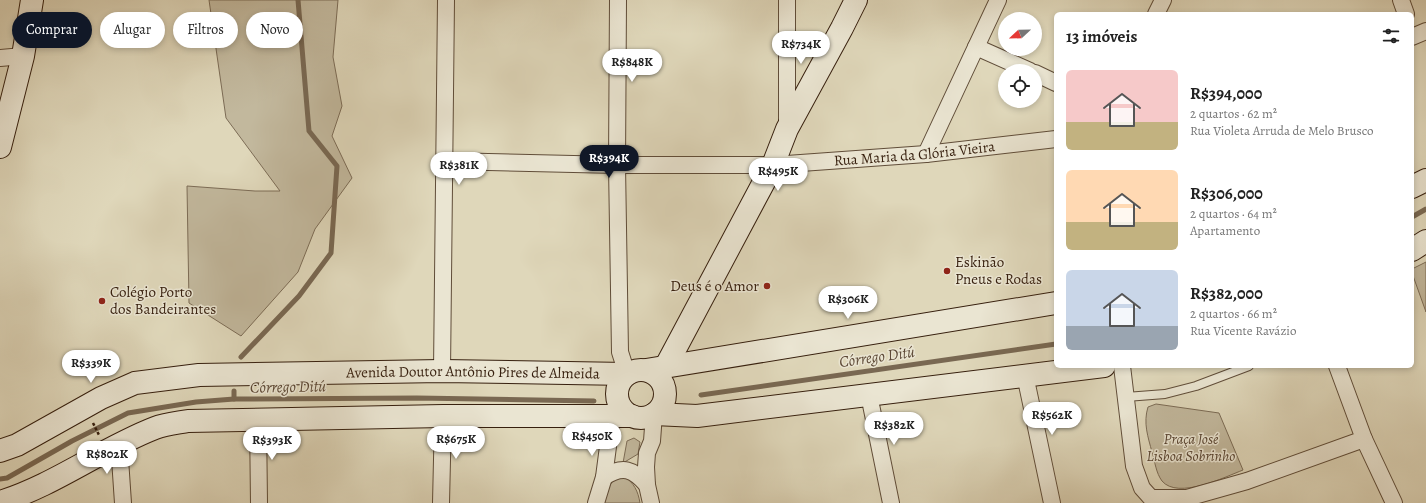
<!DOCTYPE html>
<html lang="pt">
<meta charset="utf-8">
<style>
body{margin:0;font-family:Alegreya,serif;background:#f6f6f6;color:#222;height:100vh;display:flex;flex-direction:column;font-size:15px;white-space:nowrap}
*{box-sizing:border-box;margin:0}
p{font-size:13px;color:#767676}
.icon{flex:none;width:22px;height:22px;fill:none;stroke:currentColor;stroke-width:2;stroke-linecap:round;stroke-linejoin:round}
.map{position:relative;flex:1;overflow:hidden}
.sheet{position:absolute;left:1054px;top:12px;width:360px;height:356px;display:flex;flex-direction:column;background:#fff;border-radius:6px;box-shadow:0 2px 6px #0003}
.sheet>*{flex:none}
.top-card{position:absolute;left:12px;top:12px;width:380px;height:36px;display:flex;gap:8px}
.needle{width:26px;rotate:248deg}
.buttons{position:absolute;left:998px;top:12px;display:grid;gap:8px}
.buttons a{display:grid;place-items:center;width:44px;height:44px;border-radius:50%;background:#fff;box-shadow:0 2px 6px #0003;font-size:20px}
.price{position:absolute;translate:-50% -34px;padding:0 9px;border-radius:14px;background:#fff;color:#222;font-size:13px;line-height:26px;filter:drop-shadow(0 1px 2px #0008)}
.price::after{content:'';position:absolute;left:50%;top:24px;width:12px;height:9px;margin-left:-6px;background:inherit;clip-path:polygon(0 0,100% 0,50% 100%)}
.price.current{background:#111827;color:#fff}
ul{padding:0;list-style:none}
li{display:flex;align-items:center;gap:12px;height:100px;padding:0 12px}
li span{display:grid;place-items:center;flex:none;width:112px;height:80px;border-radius:6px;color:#555}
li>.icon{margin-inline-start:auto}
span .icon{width:48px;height:48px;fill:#fffc;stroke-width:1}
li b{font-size:17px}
h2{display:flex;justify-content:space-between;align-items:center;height:48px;padding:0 12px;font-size:17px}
.tag{padding:0 14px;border-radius:18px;background:#fff;box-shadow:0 2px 6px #0003;font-size:14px;line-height:36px}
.tag.current{background:#111827;color:#fff}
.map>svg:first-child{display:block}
.green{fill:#c2b89d;stroke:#7c6c56}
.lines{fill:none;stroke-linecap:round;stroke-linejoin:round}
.stream{stroke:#796852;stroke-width:5}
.lane-casing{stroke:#604d39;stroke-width:10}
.street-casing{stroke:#604d39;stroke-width:18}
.secondary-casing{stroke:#361f0e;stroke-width:24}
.path{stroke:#361f0e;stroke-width:2.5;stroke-dasharray:3 2;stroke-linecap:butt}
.lane{stroke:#eae5d2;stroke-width:8}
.street{stroke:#eae5d2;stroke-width:16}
.secondary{stroke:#eae5d2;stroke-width:22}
.poi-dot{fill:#8f2418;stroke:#eae5d2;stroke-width:1.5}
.labels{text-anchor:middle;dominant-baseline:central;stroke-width:3;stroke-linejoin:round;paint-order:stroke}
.street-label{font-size:15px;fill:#361f0e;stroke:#eae5d2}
.poi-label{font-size:15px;fill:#361f0e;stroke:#eae5d2;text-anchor:start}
.park-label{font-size:15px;font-style:italic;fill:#594532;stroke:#eae5d2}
.water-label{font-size:16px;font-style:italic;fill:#5d4936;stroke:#eae5d2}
</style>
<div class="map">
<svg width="1426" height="503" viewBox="0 0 1426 503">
<rect width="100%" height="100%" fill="#dfd7ba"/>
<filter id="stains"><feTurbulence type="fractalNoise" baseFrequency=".005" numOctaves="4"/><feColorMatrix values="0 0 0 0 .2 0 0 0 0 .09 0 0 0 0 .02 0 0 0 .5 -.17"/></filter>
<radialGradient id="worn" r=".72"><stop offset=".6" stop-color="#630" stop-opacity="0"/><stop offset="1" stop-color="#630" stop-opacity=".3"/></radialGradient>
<!-- green -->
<g class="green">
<polygon points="209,0 338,0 333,57 342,106 332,136 352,178 315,229 298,272 241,336 189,303 187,186 255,191 280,191 226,118"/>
<polygon points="1426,262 1426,312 1412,273 1412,269"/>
<path d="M1156,404L1219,413L1243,470C1225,477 1178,500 1162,481C1156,473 1155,462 1152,452C1148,437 1143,423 1148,407Z"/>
<polygon points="634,438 640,442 638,454 623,463 627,441"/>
<path d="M624,476C634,483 638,491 640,503H604C609,487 607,482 624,476Z"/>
</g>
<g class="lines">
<!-- stream -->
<g class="stream">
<polyline points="1412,217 1426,209"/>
<polyline points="241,357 299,296 331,253 337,166 309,131 298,0"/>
<polyline points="701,395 1056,344"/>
<polyline points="234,399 234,391"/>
<polyline points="0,479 7,478 72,441 128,413 196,402 234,399 417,398 594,401"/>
</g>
<defs>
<polyline id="lane" points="1126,397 1165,394 1196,386 1249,366"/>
<g id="street">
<polyline points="618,0 617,165 620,352 627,374"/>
<polyline points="787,0 787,127"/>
<polyline points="1401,0 1406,14"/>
<polyline points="1156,14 1163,0"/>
<polyline points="1412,37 1426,31"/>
<polyline points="976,47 1030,71"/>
<polyline points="0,58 23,56"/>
<polyline points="1035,73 1056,83"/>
<polyline points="926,154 998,0"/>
<path id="s1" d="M445,161L617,165H773L926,154L1056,139"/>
<polyline points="1122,366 1134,466 1142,488 1151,498 1187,498 1247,481 1364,439"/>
<polyline points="1337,366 1364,439 1394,503"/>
<polyline points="442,371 446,0"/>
<polyline points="1025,375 1052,503"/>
<polyline points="869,395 891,503"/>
<polyline points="258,419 259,503"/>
<polyline points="119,444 123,503"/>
<path d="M604,477C623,465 633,469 647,485"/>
<polyline points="441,503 443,416"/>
<polyline points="596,503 604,477 612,416"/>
<polyline points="651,503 647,485 646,467 647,453 652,441 654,414"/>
</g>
<g id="secondary">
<polyline points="0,147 23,56 32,0"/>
<polyline points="1412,187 1426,180"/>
<polyline points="1412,250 1426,241"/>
<polyline points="666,366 773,165 787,129 842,28 856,0"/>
<circle cx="641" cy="394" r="24"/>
<polyline points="646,370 1056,303"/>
<polyline points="654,414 697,416 1104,366"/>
<path id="s2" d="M0,451L17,445L101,398L135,383L199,375L442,371L627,374"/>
<path d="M0,502C55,485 101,449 155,428C165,424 177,423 188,421L443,416H632"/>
</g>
</defs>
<!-- lane casing -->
<use href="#lane" class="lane-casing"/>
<!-- street casing -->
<use href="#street" class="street-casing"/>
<!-- secondary casing -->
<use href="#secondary" class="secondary-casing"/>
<!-- path -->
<polyline class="path" points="93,423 99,435"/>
<!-- lane -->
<use href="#lane" class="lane"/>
<!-- street -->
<use href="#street" class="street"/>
<!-- secondary -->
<use href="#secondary" class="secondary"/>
</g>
<!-- markers -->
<g class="poi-dot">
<circle cx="947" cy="271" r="4"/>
<circle cx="767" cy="286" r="4"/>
<circle cx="102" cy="301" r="4"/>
</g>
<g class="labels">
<!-- street labels -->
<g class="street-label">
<text stroke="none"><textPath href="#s1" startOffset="470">Rua Maria da Glória Vieira</textPath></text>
<text stroke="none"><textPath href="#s2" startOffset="490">Avenida Doutor Antônio Pires de Almeida</textPath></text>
</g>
<!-- poi labels -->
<g class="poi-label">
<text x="955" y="262">Eskinão<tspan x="955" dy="17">Pneus e Rodas</tspan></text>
<text x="759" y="286" text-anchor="end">Deus é o Amor</text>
<text x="110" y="292">Colégio Porto<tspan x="110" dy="17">dos Bandeirantes</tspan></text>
</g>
<!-- park labels -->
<g class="park-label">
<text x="1191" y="439">Praça José<tspan x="1191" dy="17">Lisboa Sobrinho</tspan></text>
</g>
<!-- water labels -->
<g class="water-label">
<text transform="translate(877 357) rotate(-8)">Córrego Ditú</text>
<text transform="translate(288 387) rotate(-1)">Córrego Ditú</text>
</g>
</g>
<rect width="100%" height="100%" filter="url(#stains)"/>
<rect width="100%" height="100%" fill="url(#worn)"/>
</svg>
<div class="buttons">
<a><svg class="needle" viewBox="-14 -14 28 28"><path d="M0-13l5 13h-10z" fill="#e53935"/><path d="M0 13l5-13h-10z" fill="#767676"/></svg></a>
<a><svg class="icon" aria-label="locate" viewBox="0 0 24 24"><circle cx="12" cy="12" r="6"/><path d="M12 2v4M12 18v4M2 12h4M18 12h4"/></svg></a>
</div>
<b class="price" style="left:801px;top:65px">R$734K</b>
<b class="price" style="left:632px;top:83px">R$848K</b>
<b class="price current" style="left:609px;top:179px">R$394K</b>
<b class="price" style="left:459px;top:186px">R$381K</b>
<b class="price" style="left:778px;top:192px">R$495K</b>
<b class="price" style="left:848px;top:320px">R$306K</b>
<b class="price" style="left:91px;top:384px">R$339K</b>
<b class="price" style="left:1052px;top:436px">R$562K</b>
<b class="price" style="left:894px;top:446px">R$382K</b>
<b class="price" style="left:592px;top:457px">R$450K</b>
<b class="price" style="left:456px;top:460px">R$675K</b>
<b class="price" style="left:272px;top:461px">R$393K</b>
<b class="price" style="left:107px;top:475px">R$802K</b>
<div class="top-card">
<a class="tag current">Comprar</a>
<a class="tag">Alugar</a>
<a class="tag">Filtros</a>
<a class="tag">Novo</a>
</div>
<section class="sheet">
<h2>13 imóveis<svg class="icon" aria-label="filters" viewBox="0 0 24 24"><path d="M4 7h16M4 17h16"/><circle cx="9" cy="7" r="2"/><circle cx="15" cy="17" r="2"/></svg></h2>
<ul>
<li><span style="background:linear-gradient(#f6c9c9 65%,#c2b280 0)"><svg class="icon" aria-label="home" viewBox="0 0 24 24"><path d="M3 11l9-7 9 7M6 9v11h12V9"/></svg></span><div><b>R$394,000</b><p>2 quartos · 62 m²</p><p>Rua Violeta Arruda de Melo Brusco</p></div></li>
<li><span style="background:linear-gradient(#ffd9b3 65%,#c2b280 0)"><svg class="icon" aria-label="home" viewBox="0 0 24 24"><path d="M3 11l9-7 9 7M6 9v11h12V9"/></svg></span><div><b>R$306,000</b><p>2 quartos · 64 m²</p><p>Apartamento</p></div></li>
<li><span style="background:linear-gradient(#c9d6e8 70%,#9aa5b1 0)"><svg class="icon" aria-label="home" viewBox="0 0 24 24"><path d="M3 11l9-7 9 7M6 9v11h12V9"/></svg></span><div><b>R$382,000</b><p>2 quartos · 66 m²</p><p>Rua Vicente Ravázio</p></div></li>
</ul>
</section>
</div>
